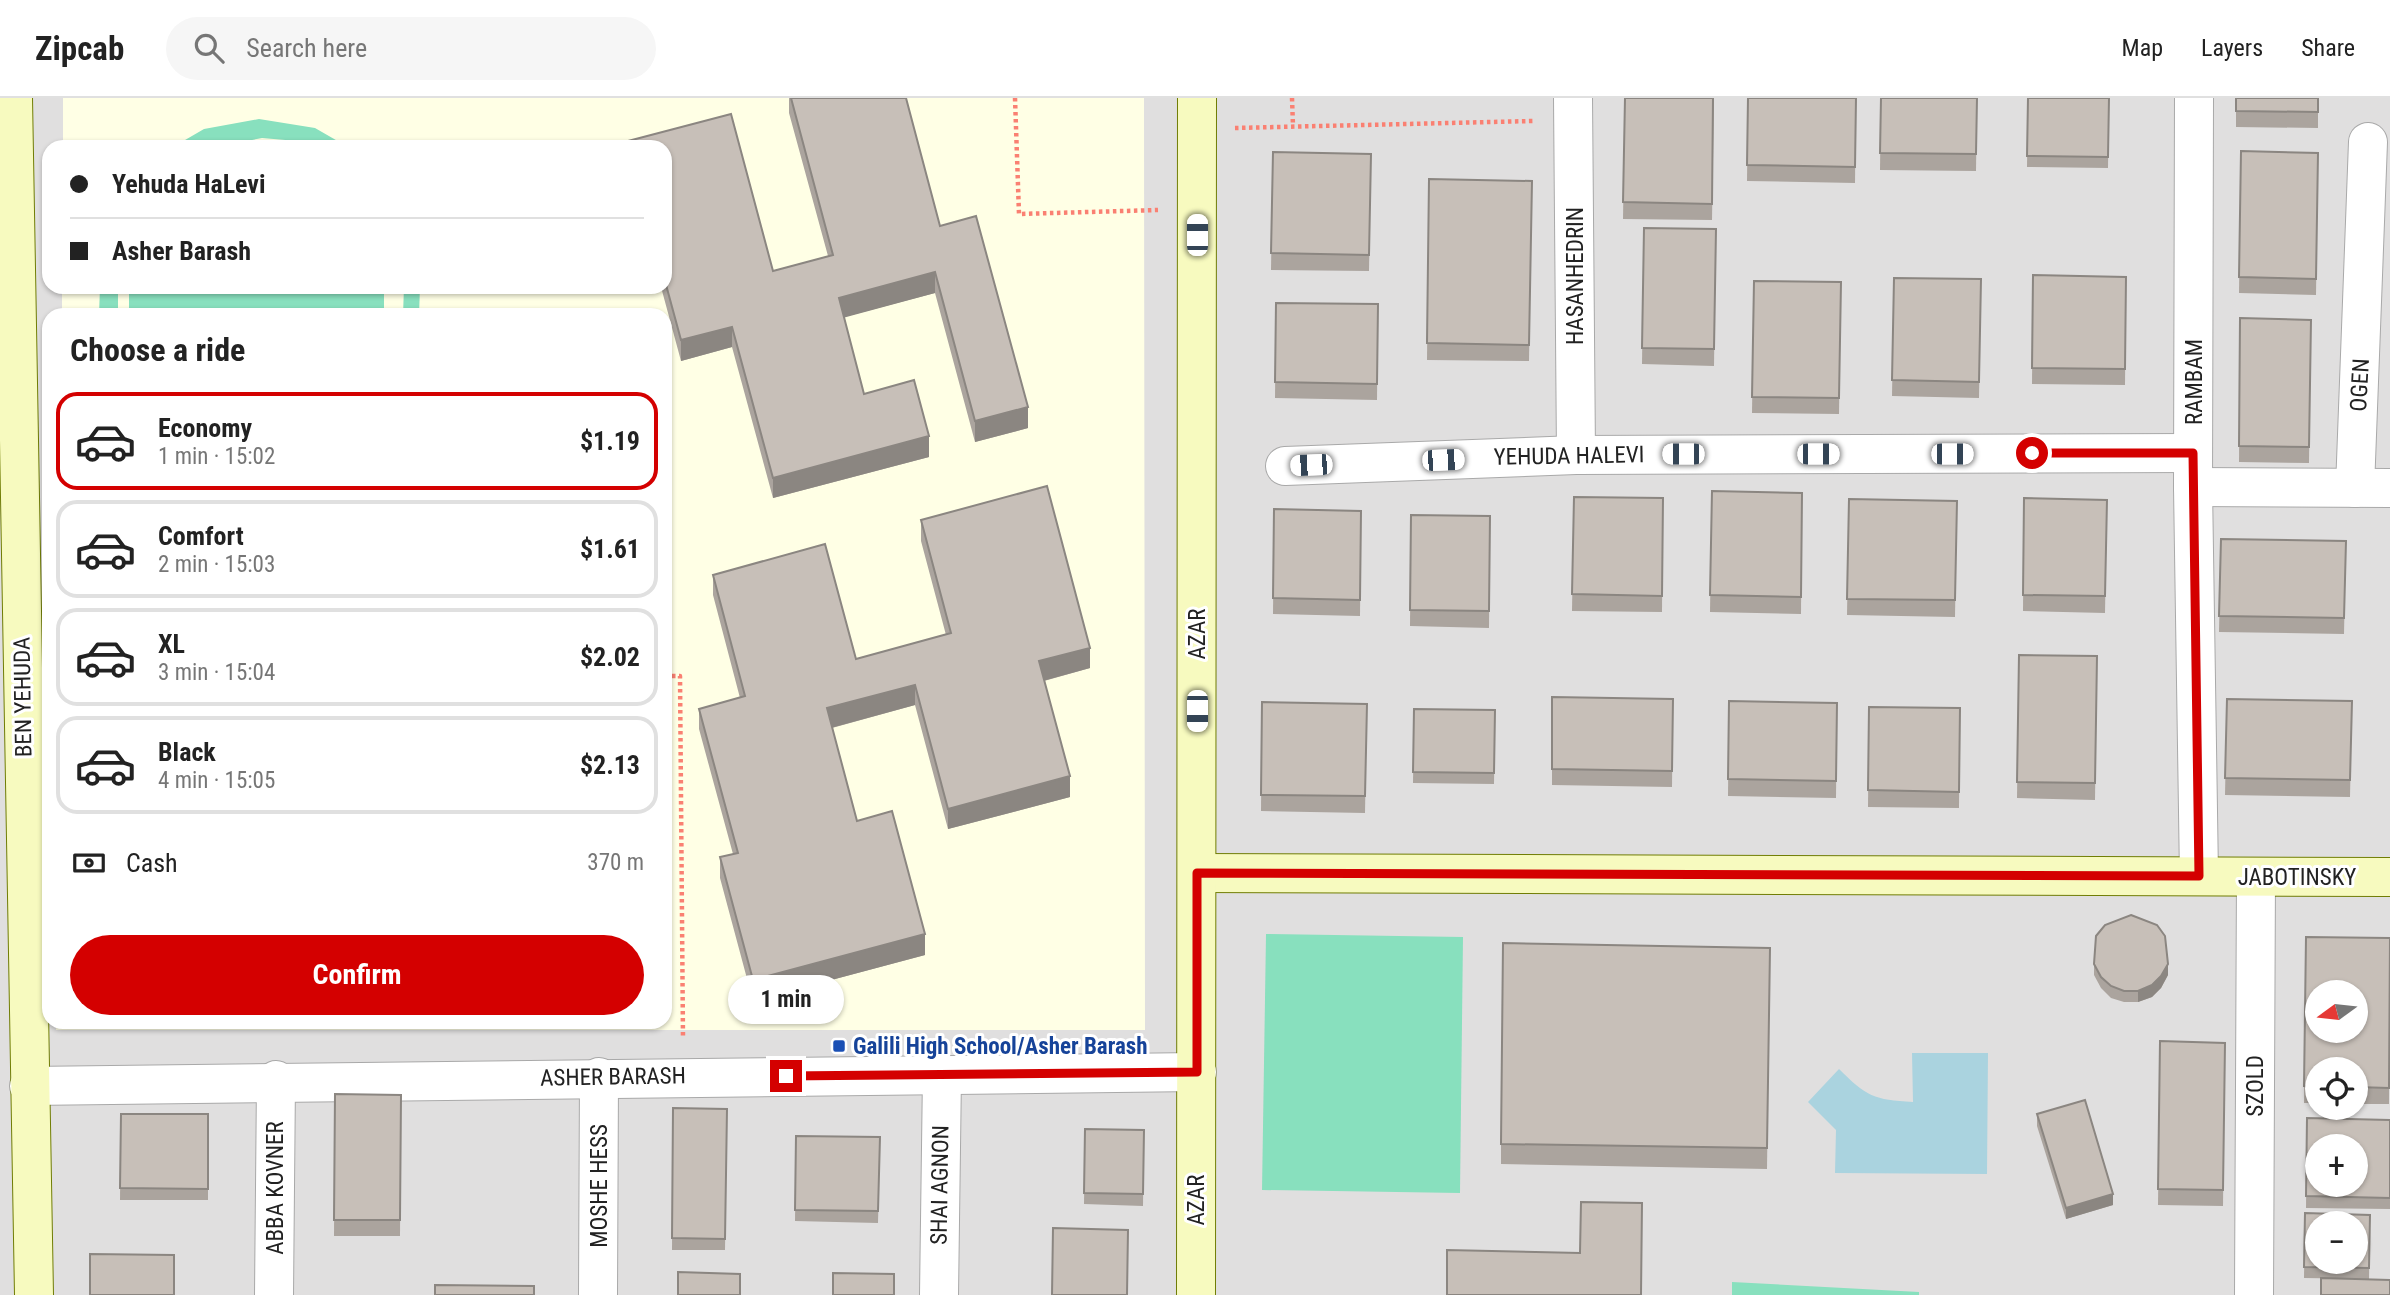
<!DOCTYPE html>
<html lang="en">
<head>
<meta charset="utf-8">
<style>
  :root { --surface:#fff; --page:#f6f6f6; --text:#222; --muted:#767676; --line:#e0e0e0; --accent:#d40000 }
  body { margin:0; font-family:"Roboto Condensed",sans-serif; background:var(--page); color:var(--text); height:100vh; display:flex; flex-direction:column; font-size:26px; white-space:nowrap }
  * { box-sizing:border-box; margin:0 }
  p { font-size:23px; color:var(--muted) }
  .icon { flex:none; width:38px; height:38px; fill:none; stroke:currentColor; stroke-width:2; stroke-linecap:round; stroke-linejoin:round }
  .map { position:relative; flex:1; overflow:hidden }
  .sheet { position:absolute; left:42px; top:210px; width:630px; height:721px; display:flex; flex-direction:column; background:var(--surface); border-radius:21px; box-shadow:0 2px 5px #0004 }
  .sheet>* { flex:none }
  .hud { position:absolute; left:42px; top:42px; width:630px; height:154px; border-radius:21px; box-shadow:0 2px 5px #0004; display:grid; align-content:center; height:154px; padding:0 28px; background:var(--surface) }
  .needle { width:46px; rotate:255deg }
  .fabs { position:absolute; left:2305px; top:882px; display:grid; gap:14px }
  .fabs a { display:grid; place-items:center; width:63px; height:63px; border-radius:50%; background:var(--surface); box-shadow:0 2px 5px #0004; font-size:35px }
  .end { position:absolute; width:32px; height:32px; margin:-16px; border:9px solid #d40000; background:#fff; box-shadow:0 0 0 4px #fff }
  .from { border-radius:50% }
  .bubble { position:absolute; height:49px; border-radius:24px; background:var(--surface); box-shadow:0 2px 5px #0004; font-size:23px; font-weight:700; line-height:49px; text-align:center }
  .car { position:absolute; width:21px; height:42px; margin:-21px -10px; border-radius:9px; box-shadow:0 0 5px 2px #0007; background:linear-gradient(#fff 24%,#345 0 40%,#fff 0 76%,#345 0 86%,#fff 0) }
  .hud b { display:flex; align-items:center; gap:24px; height:66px; font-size:26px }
  .hud b+b { border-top:2px solid var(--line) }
  .hud i { width:18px; height:18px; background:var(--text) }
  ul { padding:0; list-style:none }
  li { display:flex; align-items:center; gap:21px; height:98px; margin:0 14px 10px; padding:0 14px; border:4px solid var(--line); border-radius:21px }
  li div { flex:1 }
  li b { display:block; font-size:26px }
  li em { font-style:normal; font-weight:700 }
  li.current { border-color:var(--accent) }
  li>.icon { width:63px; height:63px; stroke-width:1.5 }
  h2 { padding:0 28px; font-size:32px; line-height:84px }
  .pay { display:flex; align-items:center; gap:18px; height:77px; padding:0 28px; font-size:26px }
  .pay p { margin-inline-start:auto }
  .button { display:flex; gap:14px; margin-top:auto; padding:14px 28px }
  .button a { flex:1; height:80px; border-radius:42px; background:var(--accent); color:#fff; font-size:28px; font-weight:700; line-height:80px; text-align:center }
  header { display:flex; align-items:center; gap:42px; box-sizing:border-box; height:98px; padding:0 35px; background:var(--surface); border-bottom:2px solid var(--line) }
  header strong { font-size:33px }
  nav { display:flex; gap:38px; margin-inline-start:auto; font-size:24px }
  .search { width:490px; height:63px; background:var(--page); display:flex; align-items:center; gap:18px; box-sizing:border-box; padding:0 24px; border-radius:38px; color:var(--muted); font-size:26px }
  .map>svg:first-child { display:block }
  .residential { fill:#e0dfdf; fill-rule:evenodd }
  .education { fill:#ffffe5 }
  .pitch { fill:#88e0be }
  .water { fill:#aad3df }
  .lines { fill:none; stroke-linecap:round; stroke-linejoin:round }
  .street-casing { stroke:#a9a9a9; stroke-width:40 }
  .secondary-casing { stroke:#707d05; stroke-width:40 }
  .path { stroke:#fa8072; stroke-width:4.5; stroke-dasharray:3.5 3.5; stroke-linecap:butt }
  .street { stroke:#fff; stroke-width:38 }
  .secondary { stroke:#f7fabf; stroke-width:38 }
  .wall { fill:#aba49e }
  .shaded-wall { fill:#8b8681 }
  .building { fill:#c7bfb8; stroke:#8b8681; stroke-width:2; fill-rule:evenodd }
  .route { stroke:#d40000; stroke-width:9 }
  .transit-dot { fill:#1a4fb4; stroke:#fff; stroke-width:2.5 }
  .labels { text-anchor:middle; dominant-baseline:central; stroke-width:6; stroke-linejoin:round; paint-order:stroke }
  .street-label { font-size:23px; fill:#222; stroke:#fff }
  .transit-label { font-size:23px; font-weight:bold; fill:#164399; stroke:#fff; text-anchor:start }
</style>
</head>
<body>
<header>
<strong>Zipcab</strong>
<div class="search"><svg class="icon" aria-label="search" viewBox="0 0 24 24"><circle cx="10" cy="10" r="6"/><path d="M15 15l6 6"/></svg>Search here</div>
<nav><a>Map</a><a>Layers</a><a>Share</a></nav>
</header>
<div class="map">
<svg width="2390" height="1197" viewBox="0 0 2390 1197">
  <rect width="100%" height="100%" fill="#f2efe9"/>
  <path class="residential" d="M0,0H2390V1197H0ZM49,49H665V189H49ZM49,217H665V924H49ZM2317,894H2356V933H2317ZM2317,971H2356V1010H2317ZM2317,1048H2356V1087H2317ZM2317,1125H2356V1164H2317Z"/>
  <polygon class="education" points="63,0 1144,0 1145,932 56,932 56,924 665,924 665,217 62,217 62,189 665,189 665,49 63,49"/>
  <g class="pitch">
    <polygon points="259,21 315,30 348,49 318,49 309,44 262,40 215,49 173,49 204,31"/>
    <polygon points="100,189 118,189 118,217 99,217"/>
    <rect x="129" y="189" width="255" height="28"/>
    <polygon points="404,189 420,189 419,217 403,217"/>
    <polygon points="1266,836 1463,839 1460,1095 1262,1092"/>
    <polygon points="1732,1184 1919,1194 1919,1197 1732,1197"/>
  </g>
  <path class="water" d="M1912,955H1988L1987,1076L1835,1075L1836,1032L1808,1004L1839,971C1866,998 1874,1002 1913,1004Z"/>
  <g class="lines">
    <defs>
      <g id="street">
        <polyline points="1573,0 1576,357"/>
        <polyline points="2194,0 2193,389 2199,778"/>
        <polyline points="1285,368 1576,357 2193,355"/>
        <polyline points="2193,389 2390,390"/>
        <polyline points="2355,390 2368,44"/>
        <polyline points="29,988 1197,974"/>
        <polyline points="274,1197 276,982"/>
        <polyline points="598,1197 599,979"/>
        <polyline points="939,1197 942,976"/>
        <polyline points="2254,1197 2256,779"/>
      </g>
      <g id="secondary">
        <polyline points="13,0 34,1197"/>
        <polyline points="1197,775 2390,779"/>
        <polyline points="1196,1197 1197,0"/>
      </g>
    </defs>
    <use href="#street" class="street-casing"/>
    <use href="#secondary" class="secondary-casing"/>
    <g class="path">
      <polyline points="1015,0 1019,116 1158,112"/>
      <polyline points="1292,0 1293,28"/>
      <polyline points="1235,30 1534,23"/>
      <polyline points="665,578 680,578 683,940"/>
    </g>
    <use href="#street" class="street"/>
    <use href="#secondary" class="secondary"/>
  </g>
  <g class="wall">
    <polygon points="789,0 906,0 940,128 976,118 1028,309 1028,330 975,344 935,195 844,219 864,296 914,282 929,338 929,359 773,400 732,249 681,263 661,189 665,189 665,49 628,49 628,43 731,16 773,173 828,158 789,15"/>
    <polygon points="1625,0 1714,0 1712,122 1623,121"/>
    <polygon points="1748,0 1856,0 1855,85 1747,83"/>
    <polygon points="1881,0 1977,0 1976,73 1880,72"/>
    <polygon points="2028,0 2109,0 2108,70 2027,69"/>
    <polygon points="2236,0 2318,0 2318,30 2236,29"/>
    <polygon points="2241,53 2318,55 2316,197 2239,195"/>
    <polygon points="1273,54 1371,56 1369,173 1271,172"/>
    <polygon points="1429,81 1532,83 1529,263 1427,262"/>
    <polygon points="1644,130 1716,131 1714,268 1642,266"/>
    <polygon points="2033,177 2126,179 2125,287 2032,286"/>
    <polygon points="1894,180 1981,181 1979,300 1892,298"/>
    <polygon points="1754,183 1841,184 1839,316 1752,315"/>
    <polygon points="1276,205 1378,206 1377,302 1275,300"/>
    <polygon points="2240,220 2311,222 2309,365 2239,364"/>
    <polygon points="1712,393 1802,395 1801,516 1710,514"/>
    <polygon points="1574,399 1663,400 1662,514 1572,513"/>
    <polygon points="2024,400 2107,402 2105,515 2023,513"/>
    <polygon points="1849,401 1957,403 1955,519 1847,517"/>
    <polygon points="1274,411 1361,413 1360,518 1273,516"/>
    <polygon points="1411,417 1490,418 1489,530 1410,528"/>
    <polygon points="921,422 1090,570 1044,583 1070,699 948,731 915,607 832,630 857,723 925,857 753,903 720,780 720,759 733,756 699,631 699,611 740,600 713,497 713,477 856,561 946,537 921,443"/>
    <polygon points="2221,441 2346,443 2344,536 2219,534"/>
    <polygon points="2019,557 2097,558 2095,702 2017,700"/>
    <polygon points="1552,599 1673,601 1672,689 1552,687"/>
    <polygon points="2227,601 2352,603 2350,699 2225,697"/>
    <polygon points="1729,603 1837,605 1836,700 1728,698"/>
    <polygon points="1262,604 1367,606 1365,715 1261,713"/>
    <polygon points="1869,609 1960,610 1959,710 1868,709"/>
    <polygon points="1414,611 1495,612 1494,686 1413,685"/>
    <polygon points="2306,839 2390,840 2389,1006 2356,1006 2356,971 2317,971 2317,1005 2304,1005"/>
    <polygon points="1770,850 1767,1071 1501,1066 1501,1046"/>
    <polygon points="2094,866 2168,877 2161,890 2152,899 2138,904 2124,904 2111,900 2101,890 2094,877"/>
    <polygon points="2160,943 2225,945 2223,1108 2158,1107"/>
    <polygon points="335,996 401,997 400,1138 334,1138"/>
    <polygon points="673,1010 727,1011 725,1152 672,1152"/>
    <polygon points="121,1016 208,1016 208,1102 120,1102"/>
    <polygon points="2037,1016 2113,1107 2066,1121 2037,1028"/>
    <polygon points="2307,1020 2390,1022 2390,1111 2306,1110"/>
    <polygon points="1085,1031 1144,1032 1143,1108 1084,1106"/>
    <polygon points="796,1038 880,1039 878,1125 795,1123"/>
    <polygon points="2305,1115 2370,1117 2369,1181 2304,1180"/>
  </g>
  <g class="shaded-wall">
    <polygon points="935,174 935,195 839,221 839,200"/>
    <polygon points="732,229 732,249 681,263 681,242"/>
    <polygon points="1028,309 1028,330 975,344 975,323"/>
    <polygon points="929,338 929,359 773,400 773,380"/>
    <polygon points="1090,550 1090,570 1039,584 1039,563"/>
    <polygon points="915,587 915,607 827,631 827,610"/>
    <polygon points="1070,678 1070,699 948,731 948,711"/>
    <polygon points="925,836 925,857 753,903 753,882"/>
    <polygon points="2168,866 2168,877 2161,890 2152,899 2138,904 2138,893"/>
    <polygon points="2113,1096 2113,1107 2066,1121 2066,1110"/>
  </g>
  <g class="building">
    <polygon points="791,0 906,0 940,128 976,118 1028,309 975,323 935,174 839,200 864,296 914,282 929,338 773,380 732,229 681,242 665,183 665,49 629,49 628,43 731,16 773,173 833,157"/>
    <polygon points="1625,0 1713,0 1712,106 1623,104"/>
    <polygon points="1748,0 1856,0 1855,69 1747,67"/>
    <polygon points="1881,0 1977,0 1976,56 1880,55"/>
    <polygon points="2028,0 2109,0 2108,59 2027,58"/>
    <polygon points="2236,0 2318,0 2318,14 2236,13"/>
    <polygon points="2241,53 2318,55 2316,181 2239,179"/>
    <polygon points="1273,54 1371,56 1369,157 1271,155"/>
    <polygon points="1429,81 1532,83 1529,247 1427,245"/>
    <polygon points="1644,130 1716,131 1714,251 1642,250"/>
    <polygon points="2033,177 2126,179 2125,271 2032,270"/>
    <polygon points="1894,180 1981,181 1979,284 1892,282"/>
    <polygon points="1754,183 1841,184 1839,300 1752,299"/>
    <polygon points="1276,205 1378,206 1377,286 1275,284"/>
    <polygon points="2240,220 2311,222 2309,349 2239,348"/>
    <polygon points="1047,388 1090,550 1039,563 1070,678 948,711 915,587 827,610 857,723 892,713 925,836 753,882 720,759 738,755 699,611 745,598 713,477 825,446 856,561 951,535 921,422"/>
    <polygon points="1712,393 1802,395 1801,499 1710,497"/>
    <polygon points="1574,399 1663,400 1662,498 1572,496"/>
    <polygon points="2024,400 2107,402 2105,498 2023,497"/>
    <polygon points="1849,401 1957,403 1955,502 1847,501"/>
    <polygon points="1274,411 1361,413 1360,502 1273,500"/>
    <polygon points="1411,417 1490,418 1489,513 1410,512"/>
    <polygon points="2221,441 2346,443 2344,520 2219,518"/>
    <polygon points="2019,557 2097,558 2095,685 2017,684"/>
    <polygon points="1552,599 1673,601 1672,673 1552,671"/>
    <polygon points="2227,601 2352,603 2350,682 2225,680"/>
    <polygon points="1729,603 1837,605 1836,683 1728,681"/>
    <polygon points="1262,604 1367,606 1365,698 1261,697"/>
    <polygon points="1869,609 1960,610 1959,694 1868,692"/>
    <polygon points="1414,611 1495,612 1494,675 1413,674"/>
    <polygon points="2131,817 2157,827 2165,838 2168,866 2161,878 2152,887 2138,893 2124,893 2111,888 2101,879 2094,866 2096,838 2105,827"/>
    <path d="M2306,839L2390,840L2389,990L2356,989V971H2317V989L2304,988ZM2317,894H2356V933H2317Z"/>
    <polygon points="1503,845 1770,850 1767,1050 1501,1046"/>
    <polygon points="2160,943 2225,945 2223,1092 2158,1091"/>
    <polygon points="335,996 401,997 400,1122 334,1122"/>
    <polygon points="2085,1002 2113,1096 2066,1110 2037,1016"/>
    <polygon points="673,1010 727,1011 725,1141 672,1140"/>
    <polygon points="121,1016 208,1016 208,1091 120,1090"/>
    <path d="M2307,1020L2390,1022V1100L2306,1098ZM2317,1048H2356V1087H2317Z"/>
    <polygon points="1085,1031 1144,1032 1143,1096 1084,1095"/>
    <polygon points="796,1038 880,1039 878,1113 795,1112"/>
    <polygon points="1581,1104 1642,1105 1641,1197 1447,1197 1447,1152 1580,1155"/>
    <path d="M2305,1115L2370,1117L2369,1170L2304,1169ZM2317,1125H2356V1164H2317Z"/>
    <polygon points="1053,1130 1128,1132 1127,1197 1052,1197"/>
    <polygon points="90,1156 174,1157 174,1197 90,1197"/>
    <polygon points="678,1174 740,1176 740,1197 678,1197"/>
    <polygon points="833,1175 894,1176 894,1197 833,1197"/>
    <polygon points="2321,1180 2390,1182 2390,1197 2321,1197"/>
    <polygon points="435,1187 534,1188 534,1197 435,1197"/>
  </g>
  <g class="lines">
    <polyline class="route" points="786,978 1197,974 1197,775 2199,778 2193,355 2032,355"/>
  </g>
  <rect class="transit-dot" x="832" y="941" width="14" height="14" rx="3.5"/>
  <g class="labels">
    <g class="street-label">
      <text transform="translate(1575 178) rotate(-90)">HASANHEDRIN</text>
      <text transform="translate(2194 284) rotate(-90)">RAMBAM</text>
      <text transform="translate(2360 287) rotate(-87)">OGEN</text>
      <text transform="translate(1569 358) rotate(-1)">YEHUDA HALEVI</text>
      <text transform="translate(1197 536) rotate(-90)">AZAR</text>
      <text transform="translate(23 599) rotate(-91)">BEN YEHUDA</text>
      <text x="2297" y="779">JABOTINSKY</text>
      <text transform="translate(613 979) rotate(-1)">ASHER BARASH</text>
      <text transform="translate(2255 988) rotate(-90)">SZOLD</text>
      <text transform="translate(940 1087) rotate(-89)">SHAI AGNON</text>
      <text transform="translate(599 1088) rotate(-90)">MOSHE HESS</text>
      <text transform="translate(275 1090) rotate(-90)">ABBA KOVNER</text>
      <text transform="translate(1196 1102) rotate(-90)">AZAR</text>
    </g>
    <g class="transit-label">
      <text x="853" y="948">Galili High School/Asher Barash</text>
    </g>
  </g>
</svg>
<div class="fabs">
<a><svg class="needle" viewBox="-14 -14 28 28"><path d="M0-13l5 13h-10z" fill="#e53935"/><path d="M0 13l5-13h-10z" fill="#767676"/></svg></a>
<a><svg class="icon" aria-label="locate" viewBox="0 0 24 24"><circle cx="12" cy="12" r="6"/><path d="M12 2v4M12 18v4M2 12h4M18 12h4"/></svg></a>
<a>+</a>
<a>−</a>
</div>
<i class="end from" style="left:2032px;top:355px"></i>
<i class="end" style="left:786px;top:978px"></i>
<div class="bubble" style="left:728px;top:877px;width:116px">1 min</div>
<i class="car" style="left:1197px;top:137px;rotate:0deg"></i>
<i class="car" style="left:1683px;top:356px;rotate:270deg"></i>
<i class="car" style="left:1818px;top:356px;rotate:90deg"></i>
<i class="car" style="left:1952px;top:356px;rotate:90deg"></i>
<i class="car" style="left:1443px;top:362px;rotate:88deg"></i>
<i class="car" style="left:1311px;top:367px;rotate:268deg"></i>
<i class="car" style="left:1197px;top:613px;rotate:180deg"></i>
<div class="hud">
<b><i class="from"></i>Yehuda HaLevi</b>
<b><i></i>Asher Barash</b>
</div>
<section class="sheet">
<h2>Choose a ride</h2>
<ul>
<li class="current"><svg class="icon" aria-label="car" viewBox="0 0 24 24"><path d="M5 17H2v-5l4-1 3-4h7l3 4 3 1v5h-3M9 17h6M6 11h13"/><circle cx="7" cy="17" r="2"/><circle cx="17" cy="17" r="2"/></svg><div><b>Economy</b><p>1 min · 15:02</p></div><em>$1.19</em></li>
<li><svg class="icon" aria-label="car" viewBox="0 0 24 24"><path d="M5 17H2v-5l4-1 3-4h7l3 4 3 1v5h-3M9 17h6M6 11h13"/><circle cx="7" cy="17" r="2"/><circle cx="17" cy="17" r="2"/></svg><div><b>Comfort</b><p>2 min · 15:03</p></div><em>$1.61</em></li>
<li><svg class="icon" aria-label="car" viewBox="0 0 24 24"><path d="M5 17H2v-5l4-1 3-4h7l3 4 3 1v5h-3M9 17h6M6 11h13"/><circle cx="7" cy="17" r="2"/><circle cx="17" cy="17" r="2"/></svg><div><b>XL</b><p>3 min · 15:04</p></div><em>$2.02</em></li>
<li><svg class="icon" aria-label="car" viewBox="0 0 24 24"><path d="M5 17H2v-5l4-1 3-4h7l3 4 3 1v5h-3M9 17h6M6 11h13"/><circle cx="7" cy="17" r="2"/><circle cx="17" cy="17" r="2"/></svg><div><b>Black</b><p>4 min · 15:05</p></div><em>$2.13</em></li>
</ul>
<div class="pay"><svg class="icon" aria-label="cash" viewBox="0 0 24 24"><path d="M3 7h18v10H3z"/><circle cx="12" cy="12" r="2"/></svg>Cash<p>370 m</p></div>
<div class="button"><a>Confirm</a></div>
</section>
</div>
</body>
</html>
